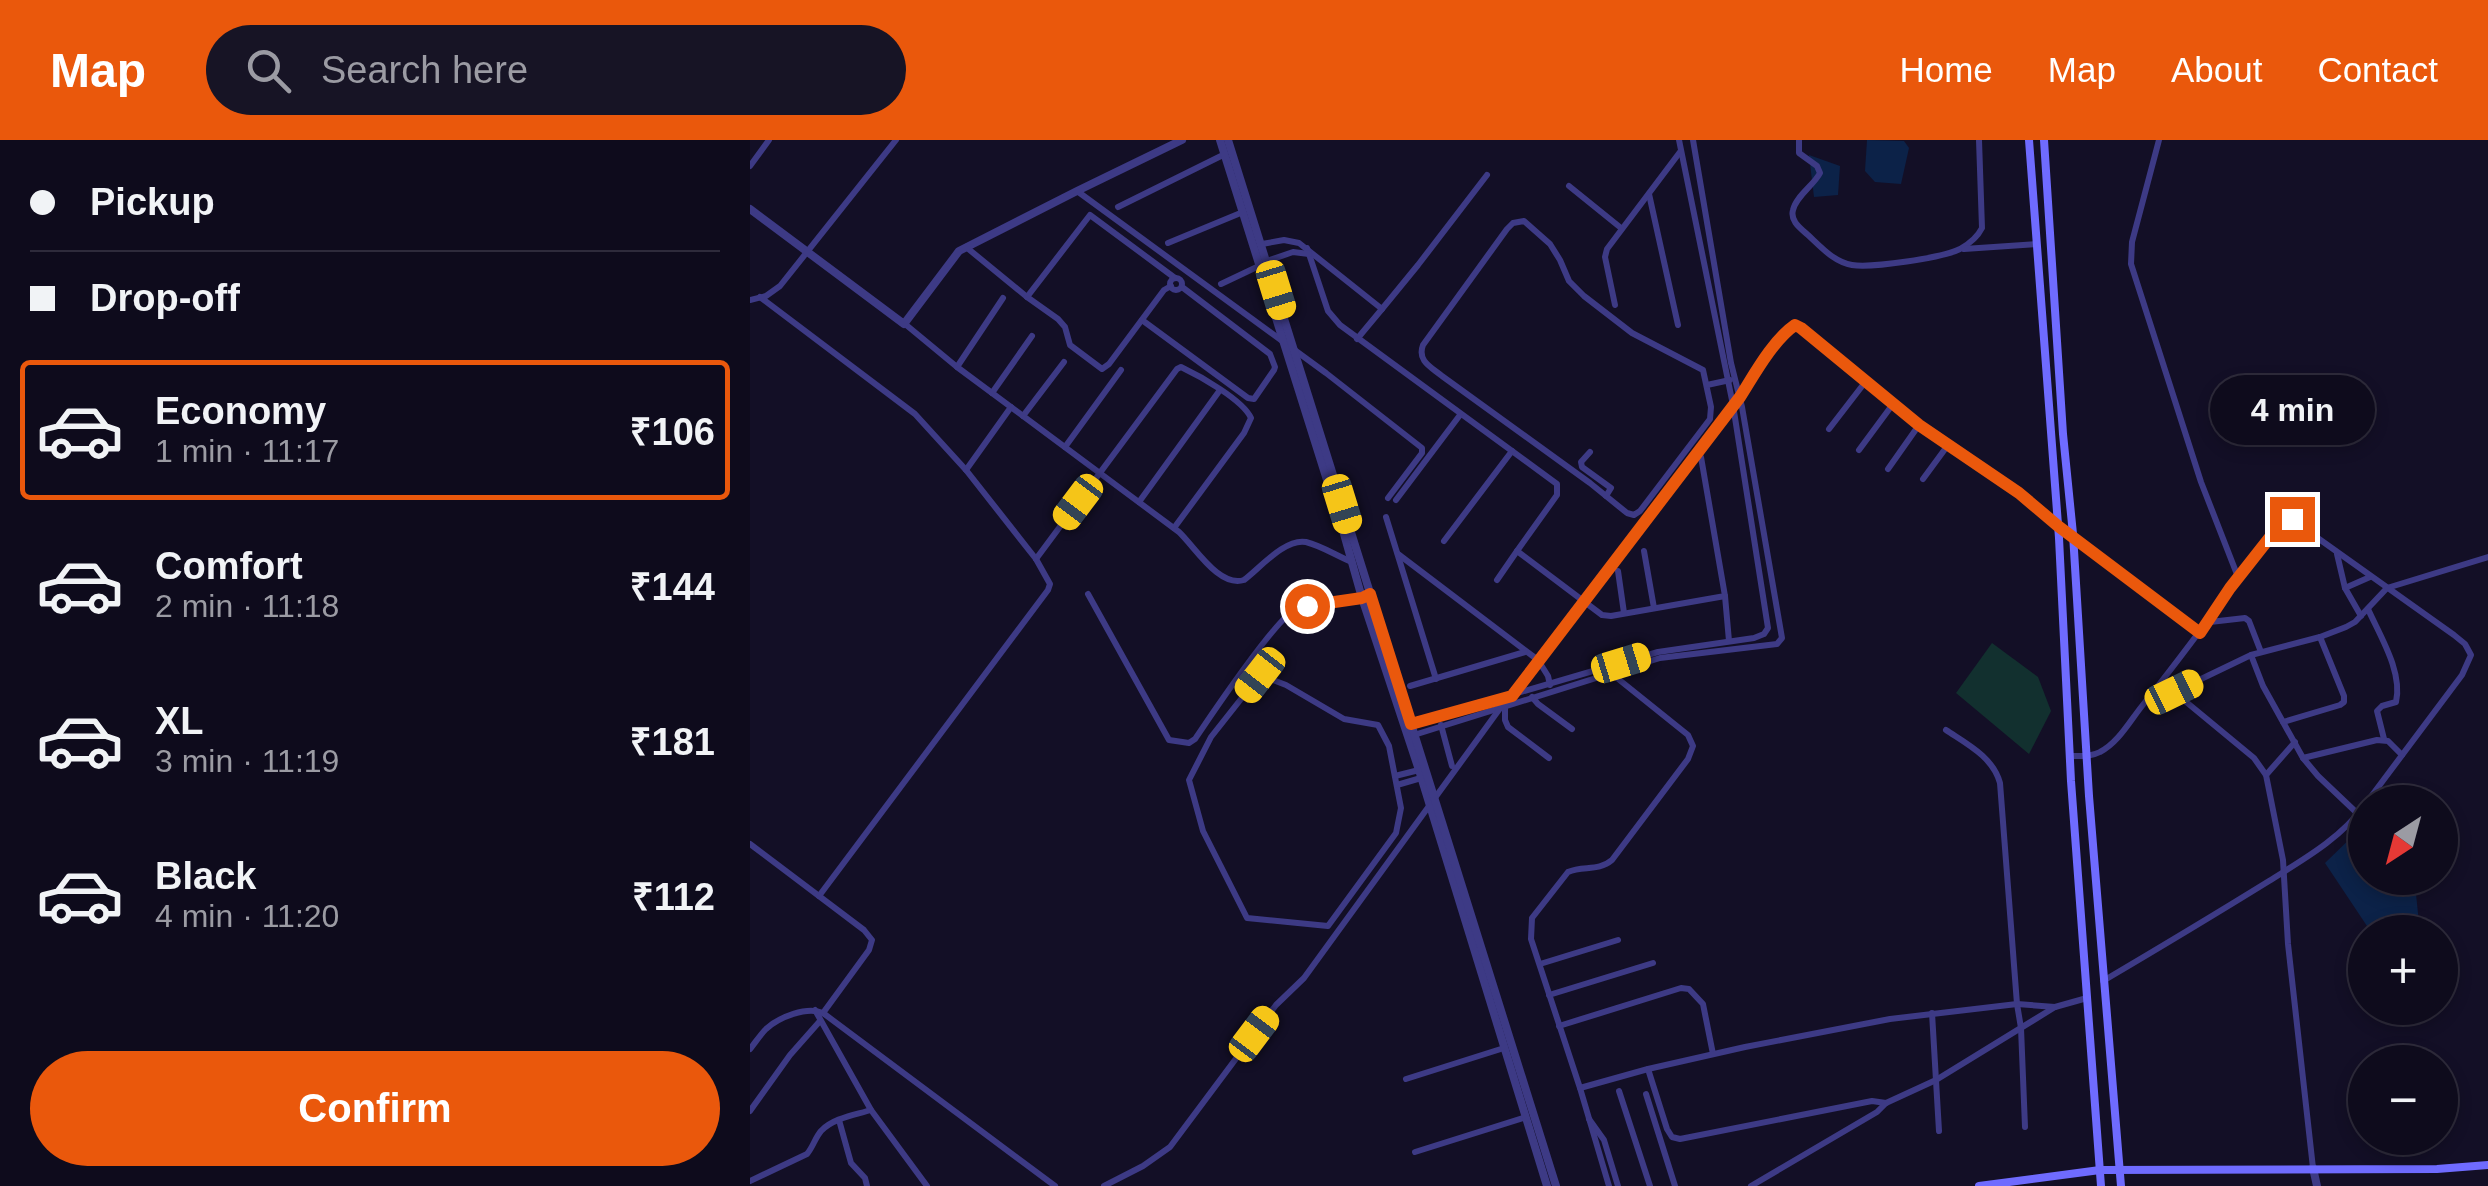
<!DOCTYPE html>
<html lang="en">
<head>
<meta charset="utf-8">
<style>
  :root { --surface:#0e0b1c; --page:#171425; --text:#f1f3f6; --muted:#9b9ba3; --line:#2e2b3b; --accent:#ea580c }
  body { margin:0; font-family:Helvetica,sans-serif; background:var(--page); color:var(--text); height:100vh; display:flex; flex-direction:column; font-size:38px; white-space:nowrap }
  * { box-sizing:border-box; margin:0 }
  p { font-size:32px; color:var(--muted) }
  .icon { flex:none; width:55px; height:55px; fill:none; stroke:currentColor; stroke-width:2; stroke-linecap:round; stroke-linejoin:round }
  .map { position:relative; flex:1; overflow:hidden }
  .details { display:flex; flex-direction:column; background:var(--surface); width:750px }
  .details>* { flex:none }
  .guide { display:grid; align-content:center; height:220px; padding:0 30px; background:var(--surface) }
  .needle { width:65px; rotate:216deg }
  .buttons { position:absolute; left:1598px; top:645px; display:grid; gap:20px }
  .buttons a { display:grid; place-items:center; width:110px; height:110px; border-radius:50%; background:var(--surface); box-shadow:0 5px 15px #0003,0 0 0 2px var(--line); font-size:50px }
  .end { position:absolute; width:45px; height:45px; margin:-22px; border:12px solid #ea580c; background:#fff; box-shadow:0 0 0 5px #fff }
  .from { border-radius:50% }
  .bubble { position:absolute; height:70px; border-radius:35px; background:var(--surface); box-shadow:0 5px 15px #0003,0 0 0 2px var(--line); font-size:32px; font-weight:600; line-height:70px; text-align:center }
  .car { position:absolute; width:30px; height:60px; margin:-30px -15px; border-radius:12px; box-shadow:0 0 8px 2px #0007; background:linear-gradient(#f5c518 24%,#345 0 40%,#f5c518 0 76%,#345 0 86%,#f5c518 0) }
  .guide b { display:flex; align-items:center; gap:35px; height:95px; font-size:38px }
  .guide b+b { border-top:2px solid var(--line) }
  .guide i { width:25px; height:25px; background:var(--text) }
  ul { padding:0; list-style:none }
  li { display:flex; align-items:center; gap:30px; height:140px; margin:0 20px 15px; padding:0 10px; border:5px solid transparent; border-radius:10px }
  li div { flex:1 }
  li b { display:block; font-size:38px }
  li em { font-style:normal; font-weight:600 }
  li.on { border-color:var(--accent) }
  li>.icon { width:90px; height:90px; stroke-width:1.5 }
  .cta { display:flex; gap:20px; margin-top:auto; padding:20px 30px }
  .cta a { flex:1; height:115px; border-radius:60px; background:var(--accent); color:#fff; font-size:40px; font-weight:600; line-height:115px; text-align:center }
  header { display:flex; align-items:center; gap:60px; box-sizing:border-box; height:140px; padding:0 50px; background:var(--accent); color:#fff }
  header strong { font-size:48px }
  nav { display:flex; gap:55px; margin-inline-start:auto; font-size:35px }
  .search { width:700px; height:90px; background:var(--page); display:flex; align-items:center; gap:25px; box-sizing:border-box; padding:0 35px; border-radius:55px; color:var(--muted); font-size:38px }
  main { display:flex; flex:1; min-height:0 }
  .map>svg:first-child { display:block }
  .green { fill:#12302f }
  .water { fill:#0c2248 }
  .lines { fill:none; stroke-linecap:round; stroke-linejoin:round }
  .minor { stroke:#3d3a85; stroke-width:6 }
  .tertiary { stroke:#3d3a85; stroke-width:8 }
  .secondary { stroke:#6f6bff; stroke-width:8 }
  .route { stroke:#ea580c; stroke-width:12 }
</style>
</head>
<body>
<header>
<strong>Map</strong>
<div class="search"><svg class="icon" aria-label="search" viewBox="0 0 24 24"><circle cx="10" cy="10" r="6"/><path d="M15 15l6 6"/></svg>Search here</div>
<nav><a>Home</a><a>Map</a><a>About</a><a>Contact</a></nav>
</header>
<main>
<section class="details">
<div class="guide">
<b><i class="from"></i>Pickup</b>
<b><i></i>Drop-off</b>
</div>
<ul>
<li class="on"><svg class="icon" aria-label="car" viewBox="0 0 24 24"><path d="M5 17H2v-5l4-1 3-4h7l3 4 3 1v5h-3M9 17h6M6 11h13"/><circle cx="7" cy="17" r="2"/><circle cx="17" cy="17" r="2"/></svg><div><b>Economy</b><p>1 min · 11:17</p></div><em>₹106</em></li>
<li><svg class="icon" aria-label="car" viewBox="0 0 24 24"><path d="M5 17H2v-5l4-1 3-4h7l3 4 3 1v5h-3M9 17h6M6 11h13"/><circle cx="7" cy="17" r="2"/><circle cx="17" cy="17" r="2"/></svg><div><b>Comfort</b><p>2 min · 11:18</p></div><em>₹144</em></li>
<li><svg class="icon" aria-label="car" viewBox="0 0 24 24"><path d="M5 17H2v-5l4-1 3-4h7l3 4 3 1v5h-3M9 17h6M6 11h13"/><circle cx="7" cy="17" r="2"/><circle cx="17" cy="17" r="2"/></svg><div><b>XL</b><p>3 min · 11:19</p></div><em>₹181</em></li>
<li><svg class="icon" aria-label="car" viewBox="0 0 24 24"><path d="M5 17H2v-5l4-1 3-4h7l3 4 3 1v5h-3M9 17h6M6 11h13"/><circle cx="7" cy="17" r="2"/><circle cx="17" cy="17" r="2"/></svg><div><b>Black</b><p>4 min · 11:20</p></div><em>₹112</em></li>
</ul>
<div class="cta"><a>Confirm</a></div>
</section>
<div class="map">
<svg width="1738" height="1046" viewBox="0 0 1738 1046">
  <rect width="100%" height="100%" fill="#130f26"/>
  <polygon class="green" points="1242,503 1288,537 1301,571 1279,614 1206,553"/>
  <g class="water">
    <polygon points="1117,0 1154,1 1159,8 1151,44 1125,42 1115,31"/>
    <polygon points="1059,15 1090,26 1088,55 1064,57"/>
    <polygon points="1610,689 1615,695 1615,738 1658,738 1665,744 1669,783 1621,792 1575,723"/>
  </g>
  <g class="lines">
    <g class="minor">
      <path d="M1049,0V13L1067,26L1070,33C1064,45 1046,56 1043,70C1040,81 1050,88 1058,95C1071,107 1084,122 1102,125C1122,128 1192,118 1210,109C1219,104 1227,98 1232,88L1229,0"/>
      <polyline points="1409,0 1382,102 1381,124 1451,342 1488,437"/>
      <polyline points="0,26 19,0"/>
      <polyline points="819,46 871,88"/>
      <polyline points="327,51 576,233 672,308 672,313 638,358"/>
      <polyline points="899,54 928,185"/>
      <polyline points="368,67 475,14"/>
      <path d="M774,81L800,104L810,120L819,141L834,156L882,193L953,230L961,267L960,279L890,371L884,375L877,373L840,343L692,236C681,227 667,221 673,205L757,89L763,83Z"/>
      <polyline points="418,103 493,72"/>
      <polyline points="512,104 534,100 549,103 632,169 668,125 737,35"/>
      <polyline points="216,107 277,157 308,179 315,187 320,205 352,229 359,224 414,150 421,146"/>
      <polyline points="557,108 578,171 590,185 807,344 807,355 767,411 852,475 861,476 975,456 951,317"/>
      <polyline points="1214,109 1287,104"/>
      <polyline points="517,121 543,112 559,114"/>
      <circle cx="426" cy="144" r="6"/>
      <polyline points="471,144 509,126"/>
      <polyline points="10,157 165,274 216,330 286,419 300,444 298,450 69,756"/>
      <polyline points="277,157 340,75 425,138"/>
      <polyline points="0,160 16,156 30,146 146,0"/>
      <polyline points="865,165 855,117 857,109 930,12"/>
      <polyline points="392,180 498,258 504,259 524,230 525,227 520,214 432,147"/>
      <path d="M155,184L207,227L429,392C445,407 469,448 494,440C510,428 535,398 556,402C572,406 587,416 602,422"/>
      <polyline points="607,199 632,169"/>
      <polyline points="207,227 253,158"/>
      <polyline points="957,245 980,240"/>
      <polyline points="242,253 282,196"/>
      <polyline points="273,276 314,222"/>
      <polyline points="1079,289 1116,241"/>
      <polyline points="315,307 371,230"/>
      <polyline points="1109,310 1143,264"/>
      <polyline points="840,312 831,322 832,327 861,348 856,356"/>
      <polyline points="1138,329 1169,285"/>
      <polyline points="216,330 261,267"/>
      <polyline points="1173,339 1198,305"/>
      <polyline points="646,360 710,275"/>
      <polyline points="389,362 470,250"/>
      <polyline points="636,377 686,539"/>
      <polyline points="694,401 762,311"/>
      <polyline points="894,411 904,468"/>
      <polyline points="648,414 788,520 798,536 800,545"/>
      <polyline points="1587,414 1595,448 1611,476"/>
      <path d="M286,419L427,229L431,227C450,236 493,260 501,278L494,293L424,388"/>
      <polyline points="868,431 874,473"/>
      <polyline points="747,440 767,411"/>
      <polyline points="1595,448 1620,437"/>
      <path d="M338,454L419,600L439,603L445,599C460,577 526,478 545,470C569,460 596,465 620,454"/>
      <polyline points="975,456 979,501"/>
      <path d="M1618,469C1630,496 1653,532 1646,562L1632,566L1627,571L1634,599"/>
      <polyline points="1460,482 1495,478 1499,481 1511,512"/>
      <polyline points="1501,515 1513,546 1553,618 1568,636 1608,674"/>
      <polygon points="510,535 536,545 594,579 628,585 639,606 651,668 646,693 578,786 497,778 453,691 439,640 461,597"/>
      <polyline points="1412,542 1504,618 1516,635 1533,720 1538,804 1563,1028"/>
      <polyline points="660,546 775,512"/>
      <polyline points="1424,552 1501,515 1570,497 1596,487 1605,482 1637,448 1738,417"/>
      <path d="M763,556L990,257C1004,235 1023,200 1045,185L1051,188L1169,285L1269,353L1308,386L1451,493"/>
      <polyline points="782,557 788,564 822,589"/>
      <polyline points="755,566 755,580 758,587 799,618"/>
      <polyline points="1533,582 1590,565 1594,562 1594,556 1570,497"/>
      <polyline points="661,584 908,512 1004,498 1014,494 1018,488 983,265 929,0"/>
      <polyline points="691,585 702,626"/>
      <path d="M1196,590C1217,604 1243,617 1250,643L1267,864L1271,888L1275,987"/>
      <polyline points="664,595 910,518 1027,504 1032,498 992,267 981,223 943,0"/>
      <path d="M1320,616C1330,616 1341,617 1350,612C1368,603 1380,581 1392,566C1440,507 1483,445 1529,385L1532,381L1541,379L1704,495L1715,504L1721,515L1712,535L1617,662"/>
      <polyline points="1553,618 1627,600 1638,601 1652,615"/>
      <polyline points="1516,635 1545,602"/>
      <polyline points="645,636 669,630"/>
      <polyline points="647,645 671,638"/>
      <polyline points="0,704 114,790 122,800 119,810 73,873"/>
      <polyline points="790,824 868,800"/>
      <path d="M1353,841C1409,808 1464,775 1519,741C1554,719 1590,699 1615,665"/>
      <polyline points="799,855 903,823"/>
      <polyline points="65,870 121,970 177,1046"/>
      <polyline points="1182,873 1189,991"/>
      <polyline points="809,886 931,848 939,849 953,864 963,914"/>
      <path d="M0,909C5,903 10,895 16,889C29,877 57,866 73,873L305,1046"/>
      <polyline points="898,929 917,989 922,997 930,999 1122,961 1136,963"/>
      <polyline points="656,939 754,908"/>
      <polyline points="830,948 898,929 995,907 1140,879 1267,864 1305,867"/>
      <polyline points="869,951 900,1046"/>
      <polyline points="896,954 925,1046"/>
      <polyline points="0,971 40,915 70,881"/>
      <polyline points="839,979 854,1000 868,1046"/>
      <polyline points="89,980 101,1023 115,1038 117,1046"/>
      <polyline points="665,1012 776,977"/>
      <path d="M0,1041L57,1014C63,1007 65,998 71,991C83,978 105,975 121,970"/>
      <polyline points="354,1046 393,1026 420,1007 526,865 554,838 751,567"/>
      <path d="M859,1046L830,948L781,799L782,778L818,732C833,725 848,732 862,720L938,619L943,606L938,595L862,534"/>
      <polyline points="1001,1046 1127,972 1136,963 1186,940 1305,867 1337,858"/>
    </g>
    <g class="tertiary">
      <polyline points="470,0 594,394 612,458 669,630 797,1046"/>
      <polyline points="478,0 806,1046"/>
      <polyline points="0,69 154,184 209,111 327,51 432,0"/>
      <polyline points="1563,1028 1567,1046"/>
    </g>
    <g class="secondary">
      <polyline points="1279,0 1309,398 1321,641 1351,1046"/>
      <polyline points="1294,0 1313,294 1323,394 1339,656 1371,1046"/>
      <polyline points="1229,1046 1350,1030 1687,1029 1738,1025"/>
    </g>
  </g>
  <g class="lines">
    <path class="route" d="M557,466L612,458L620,454L661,584L762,556L990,257C1004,235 1023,200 1045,185L1051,188L1169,285L1269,353L1308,386L1450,493L1480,448L1532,382L1542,379"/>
  </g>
</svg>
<div class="buttons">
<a><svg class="needle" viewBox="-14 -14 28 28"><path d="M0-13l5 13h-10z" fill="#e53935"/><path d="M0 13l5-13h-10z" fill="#9b9ba3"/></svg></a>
<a>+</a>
<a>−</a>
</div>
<i class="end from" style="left:557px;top:466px"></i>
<i class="end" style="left:1542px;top:379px"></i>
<div class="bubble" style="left:1460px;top:235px;width:165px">4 min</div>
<i class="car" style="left:526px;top:150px;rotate:163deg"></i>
<i class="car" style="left:328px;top:362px;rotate:217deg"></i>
<i class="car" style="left:592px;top:364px;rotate:163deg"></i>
<i class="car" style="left:871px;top:523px;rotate:73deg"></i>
<i class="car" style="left:510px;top:535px;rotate:218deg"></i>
<i class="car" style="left:1424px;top:552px;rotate:64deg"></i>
<i class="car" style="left:504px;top:894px;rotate:37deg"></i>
</div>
</main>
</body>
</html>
